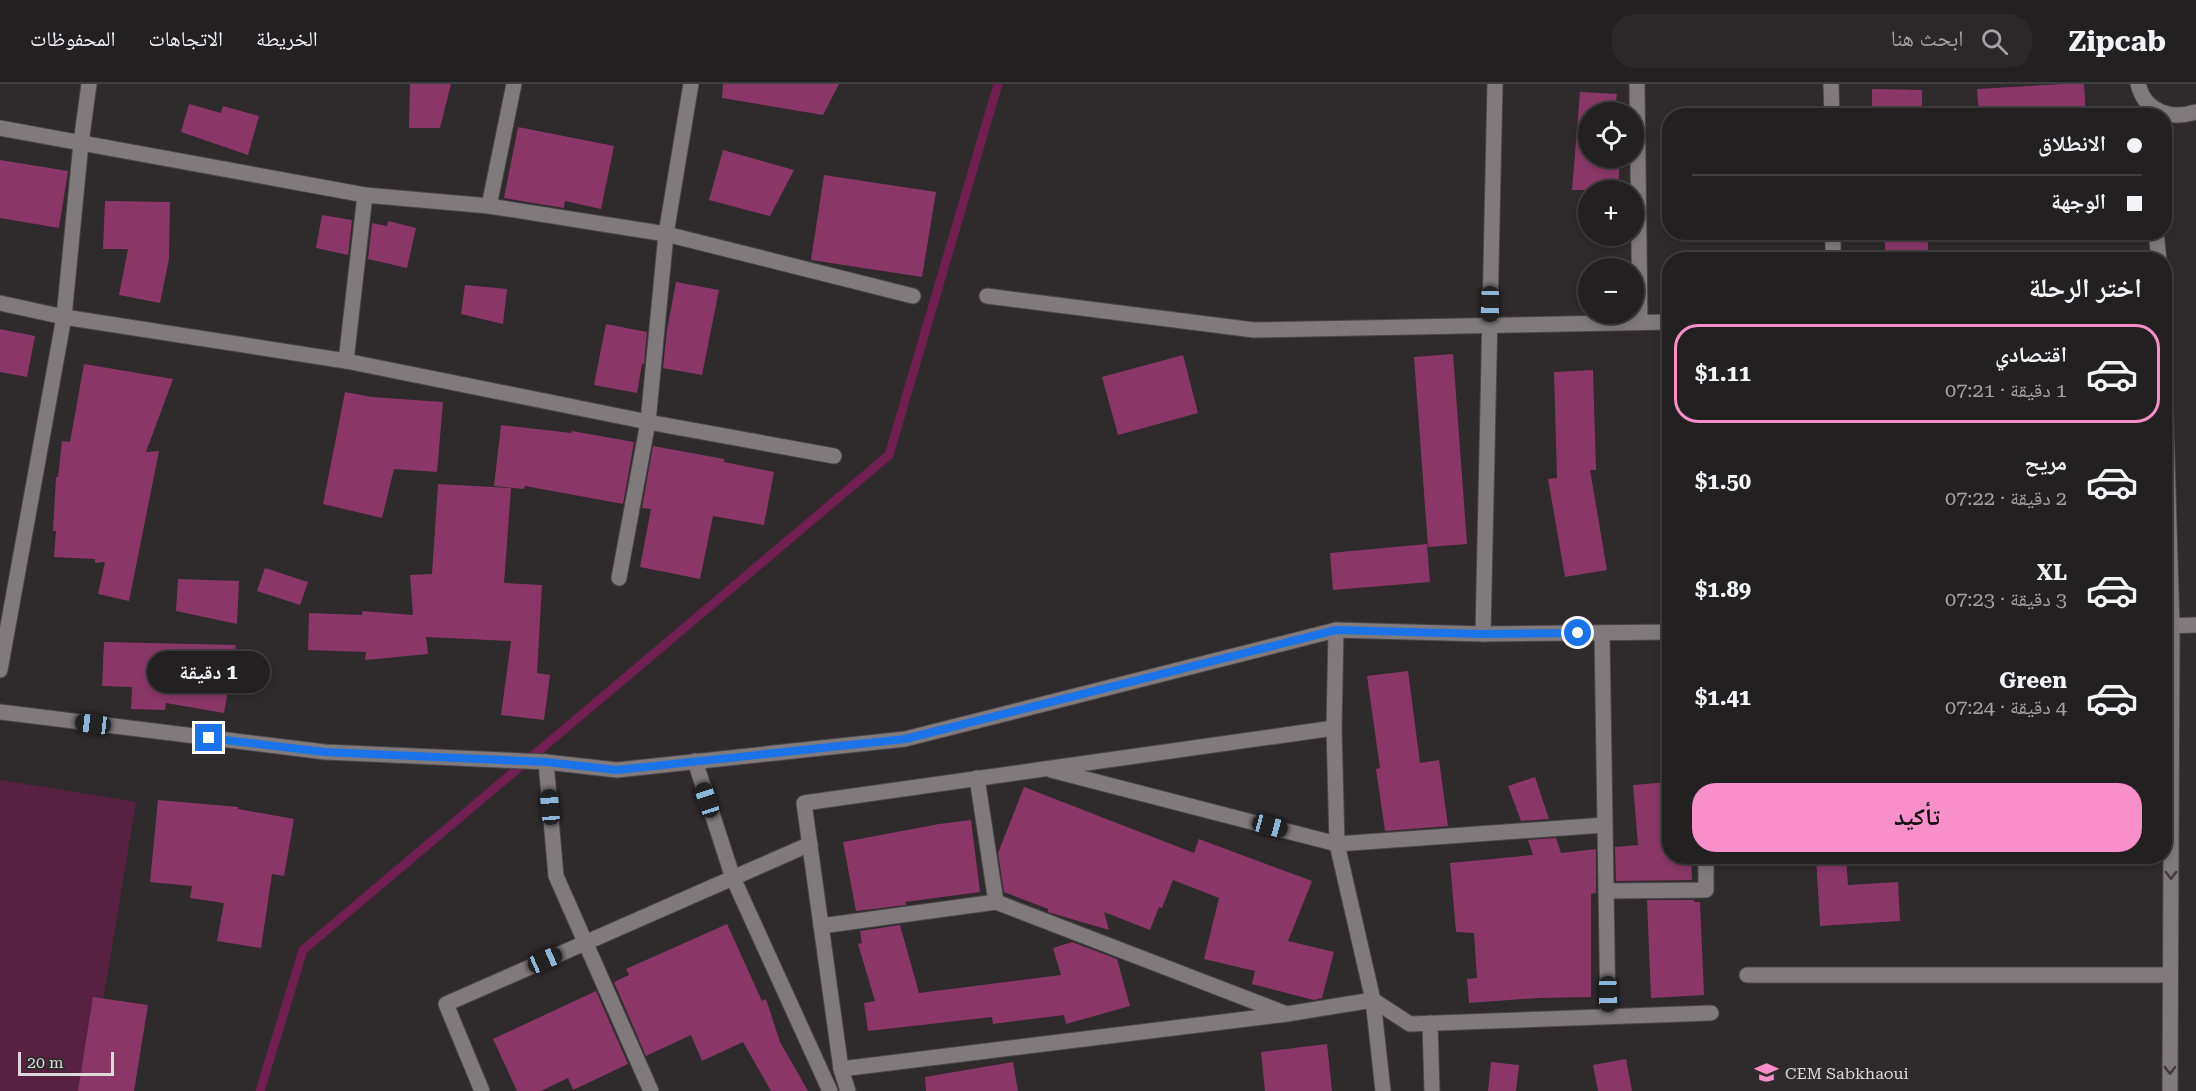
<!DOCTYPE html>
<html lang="ar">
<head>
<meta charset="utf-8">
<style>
  :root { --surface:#232021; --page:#2b282a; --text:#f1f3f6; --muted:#a3a3a5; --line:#403e3f; --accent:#f98fc9 }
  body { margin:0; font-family:"Roboto Serif","Noto Naskh Arabic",serif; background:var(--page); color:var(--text); direction:rtl; height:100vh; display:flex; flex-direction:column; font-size:22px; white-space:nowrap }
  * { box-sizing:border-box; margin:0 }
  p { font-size:20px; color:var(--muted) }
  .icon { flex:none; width:33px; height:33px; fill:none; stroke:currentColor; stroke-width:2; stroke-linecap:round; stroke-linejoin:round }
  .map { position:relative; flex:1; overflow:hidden; direction:ltr }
  .panel { position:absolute; left:1662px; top:168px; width:510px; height:612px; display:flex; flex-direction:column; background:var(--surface); border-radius:24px; box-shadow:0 3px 9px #0003,0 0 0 2px var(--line); direction:rtl }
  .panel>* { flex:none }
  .top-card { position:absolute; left:1662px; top:24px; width:510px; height:132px; border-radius:24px; box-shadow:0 3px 9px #0003,0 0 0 2px var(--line); direction:rtl; display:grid; align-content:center; height:132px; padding:0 30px; background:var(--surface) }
  .buttons { position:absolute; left:1578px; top:18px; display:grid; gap:12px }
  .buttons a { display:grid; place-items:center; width:66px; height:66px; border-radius:50%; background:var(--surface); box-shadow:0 3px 9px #0003,0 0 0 2px var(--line); font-size:30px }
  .scale { position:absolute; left:18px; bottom:15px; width:96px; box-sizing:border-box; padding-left:6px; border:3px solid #dcd9da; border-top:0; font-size:16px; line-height:21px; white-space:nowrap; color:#dcd9da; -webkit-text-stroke:4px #2f2a2c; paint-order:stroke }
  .end { position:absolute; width:27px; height:27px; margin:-14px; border:8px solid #1a73e8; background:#fff; box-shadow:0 0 0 3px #fff }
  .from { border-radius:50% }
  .bubble { position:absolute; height:42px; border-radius:21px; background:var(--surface); box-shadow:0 3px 9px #0003,0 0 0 2px var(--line); font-size:20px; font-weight:700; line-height:42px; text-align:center; direction:rtl }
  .car { position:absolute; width:18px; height:36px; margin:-18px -9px; border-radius:8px; box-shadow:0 0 4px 2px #0007; background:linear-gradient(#222 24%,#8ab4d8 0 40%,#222 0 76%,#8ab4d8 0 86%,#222 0) }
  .top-card b { display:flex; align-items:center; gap:21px; height:57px; font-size:22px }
  .top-card b+b { border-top:2px solid var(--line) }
  .top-card i { width:15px; height:15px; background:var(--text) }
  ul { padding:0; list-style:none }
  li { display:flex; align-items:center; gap:18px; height:99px; margin:0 12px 9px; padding:0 18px; border:3px solid transparent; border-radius:24px }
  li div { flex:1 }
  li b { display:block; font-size:22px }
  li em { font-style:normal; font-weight:700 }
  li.current { border-color:var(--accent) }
  li>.icon { width:54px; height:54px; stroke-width:1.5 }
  h2 { padding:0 30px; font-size:27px; line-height:72px }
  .button { display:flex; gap:12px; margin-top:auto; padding:12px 30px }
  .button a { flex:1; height:69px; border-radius:24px; background:var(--accent); color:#111; font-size:24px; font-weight:700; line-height:69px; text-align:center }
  header { display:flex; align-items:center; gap:36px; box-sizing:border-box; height:84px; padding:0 30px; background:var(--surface); border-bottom:2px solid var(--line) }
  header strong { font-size:28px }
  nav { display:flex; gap:33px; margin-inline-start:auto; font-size:21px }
  .search { width:420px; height:54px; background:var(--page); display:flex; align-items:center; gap:15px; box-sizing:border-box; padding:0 21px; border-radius:24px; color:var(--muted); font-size:22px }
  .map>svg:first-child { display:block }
  .green { fill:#592141 }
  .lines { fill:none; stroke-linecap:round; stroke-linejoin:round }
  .stream { stroke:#701f50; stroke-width:9 }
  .building { fill:#8a3767 }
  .street-casing { stroke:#4a4648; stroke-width:17 }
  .secondary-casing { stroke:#4a4648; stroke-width:17 }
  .street { stroke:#807a7d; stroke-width:15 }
  .secondary { stroke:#807a7d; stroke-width:15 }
  .oneway { stroke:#3f3a3c }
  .route { stroke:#1a73e8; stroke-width:8 }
  .labels { text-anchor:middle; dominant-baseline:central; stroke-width:5; stroke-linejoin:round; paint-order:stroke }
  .poi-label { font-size:16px; fill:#dcd9da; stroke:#2f2a2c; text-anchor:start }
</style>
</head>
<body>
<header>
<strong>Zipcab</strong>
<div class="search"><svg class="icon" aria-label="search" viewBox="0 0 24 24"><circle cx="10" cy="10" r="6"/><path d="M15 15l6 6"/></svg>ابحث هنا</div>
<nav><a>الخريطة</a><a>الاتجاهات</a><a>المحفوظات</a></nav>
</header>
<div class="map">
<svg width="2196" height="1007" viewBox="0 0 2196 1007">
  <rect width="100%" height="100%" fill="#2f2a2c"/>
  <polygon class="green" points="0,696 136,718 88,1007 0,1007"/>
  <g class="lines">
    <polyline class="stream" points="260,1007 303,866 889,371 998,0"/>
  </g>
  <g class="building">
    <polygon points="410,0 451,0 440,44 409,44"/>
    <polygon points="723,0 839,0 823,31 722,14"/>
    <polygon points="2062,0 2084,0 2086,32 1979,32 1977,5"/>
    <polygon points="1872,5 1922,6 1922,32 1872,32"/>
    <polygon points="1580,8 1617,10 1615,28 1588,28 1588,74 1620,74 1618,106 1572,106"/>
    <polygon points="189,20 221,29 223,22 259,32 248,71 181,48"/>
    <polygon points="518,43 614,62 601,125 565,117 564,124 504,114"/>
    <polygon points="723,66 794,86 770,132 709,116"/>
    <polygon points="0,76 68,87 59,144 0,134"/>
    <polygon points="824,91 936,108 922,193 811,176"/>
    <polygon points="105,117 170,118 169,175 160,219 119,211 128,165 103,165"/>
    <polygon points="322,131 352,136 348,171 316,164"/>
    <polygon points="388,137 416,144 407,184 368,175 372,139 387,142"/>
    <polygon points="1884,148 1927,148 1929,176 1886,176"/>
    <polygon points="676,198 719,206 702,291 663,284 667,246"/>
    <polygon points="465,201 507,205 503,240 461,230"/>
    <polygon points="606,240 647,248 644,280 642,280 637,309 594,301"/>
    <polygon points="0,245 35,252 27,293 0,288"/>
    <polygon points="1453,270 1467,460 1428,463 1414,273"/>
    <polygon points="1183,271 1198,329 1118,351 1102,293"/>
    <polygon points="84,280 173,295 146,368 159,367 129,517 98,510 105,478 95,479 95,475 54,473 56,447 53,447 56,393 58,393 62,357 70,358"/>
    <polygon points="1593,286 1596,386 1590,386 1607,486 1565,493 1548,395 1557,394 1554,288"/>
    <polygon points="345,308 372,313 443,318 437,388 394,385 382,434 323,420"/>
    <polygon points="501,341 571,349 572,347 634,358 623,420 525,402 524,405 494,402"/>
    <polygon points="653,362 724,375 724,378 774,388 764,441 713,432 700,495 640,483 651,425 642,424"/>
    <polygon points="438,400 511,404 504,499 542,501 537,589 550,591 544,636 501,631 511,557 426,553 428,570 365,576 366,568 308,566 309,529 362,531 362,527 413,531 410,491 432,490"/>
    <polygon points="1427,460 1430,498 1333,506 1330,469"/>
    <polygon points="265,484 308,498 300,521 257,507"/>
    <polygon points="178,495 239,497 237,540 176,527"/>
    <polygon points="104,558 236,561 224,629 166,619 165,626 131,625 132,603 102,602"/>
    <polygon points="1408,587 1420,679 1439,676 1448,742 1385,747 1376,685 1380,684 1367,592"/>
    <polygon points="1535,693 1549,735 1521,737 1508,702"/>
    <polygon points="1670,698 1670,772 1691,772 1692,796 1616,797 1615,763 1638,761 1633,701"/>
    <polygon points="1024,703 1194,769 1199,755 1312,797 1288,857 1334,868 1322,914 1314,916 1252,900 1255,887 1204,875 1219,814 1173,796 1162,824 1159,823 1150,846 1104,828 1109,846 1058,831 1048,828 1048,825 1004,808 998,769"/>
    <polygon points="158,716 238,723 238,725 294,735 284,792 272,790 261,864 217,857 224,819 190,814 192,802 150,798"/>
    <polygon points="971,736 980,808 905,818 906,821 856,827 843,758 939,740"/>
    <polygon points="1556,754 1561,769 1596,765 1596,809 1591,810 1591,913 1538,914 1469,919 1467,895 1477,894 1474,849 1456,848 1450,779 1533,771 1528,756"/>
    <polygon points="1816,772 1846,772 1848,801 1898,798 1900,837 1820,842"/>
    <polygon points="1647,816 1694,816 1694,818 1700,818 1704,911 1651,914"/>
    <polygon points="727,840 762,917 766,915 780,958 808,1007 771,1007 743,958 702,977 691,951 646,972 614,898 629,891 626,885"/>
    <polygon points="900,841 919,909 1061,891 1053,864 1072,858 1117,875 1130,922 1066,940 1064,931 993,940 992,933 868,947 864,919 875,917 858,860 862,859 860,847"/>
    <polygon points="596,907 628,980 573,1006 568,994 541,1007 517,1007 493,955"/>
    <polygon points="93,913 148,921 134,1007 78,1007"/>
    <polygon points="1327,960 1332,1007 1265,1007 1261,968"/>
    <polygon points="1626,975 1632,1007 1598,1007 1593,981"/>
    <polygon points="1013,978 1018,1007 926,1007 925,993"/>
    <polygon points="1491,978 1519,981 1516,1007 1488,1007"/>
  </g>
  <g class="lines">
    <defs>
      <g id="street">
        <polyline points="1637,0 1640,238"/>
        <polyline points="1831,0 1832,32"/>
        <polyline points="0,44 365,111 489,122 666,150 691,0"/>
        <polyline points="489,122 514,0"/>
        <polyline points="1833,148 1833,176"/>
        <polyline points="987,212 1254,246 1670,238"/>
        <polyline points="0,219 64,233 346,277 365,111"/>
        <polyline points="346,277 648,338 834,372"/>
        <polyline points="619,494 648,338 666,150 913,212"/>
        <polyline points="2164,542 2196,541"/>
        <polyline points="1336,546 1334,644 1337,760 1373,916 1410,940 1711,929"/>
        <polyline points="1602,549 1608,931"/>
        <polyline points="1483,550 1495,0"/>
        <polyline points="0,586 64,233 81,59 89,0"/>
        <polyline points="0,628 325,668 546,678 617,686 905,655 1336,546 1483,550 1670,548"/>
        <polyline points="695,677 733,794 830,1007"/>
        <polyline points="546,678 556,792 651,1007"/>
        <polyline points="1051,686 1337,760 1605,741"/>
        <polyline points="977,694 996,818"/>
        <polyline points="1606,807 1706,806 1706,772"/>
        <polyline points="821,842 996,818 1284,929"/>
        <polyline points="1747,891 2170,891"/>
        <polyline points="1430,939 1432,1007"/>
        <polyline points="841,985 1287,930 1373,916 1383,1007"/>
        <polyline points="482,1007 446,920 810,760"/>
        <polyline points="848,1007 841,985 804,719 1334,644"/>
      </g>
      <g id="secondary">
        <path d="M2138,0C2145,28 2170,36 2196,28"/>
        <polyline points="2156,148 2159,176"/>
        <polyline points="2164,271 2172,542 2170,1007"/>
      </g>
    </defs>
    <use href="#street" class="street-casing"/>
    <use href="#secondary" class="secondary-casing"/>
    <use href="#street" class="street"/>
    <use href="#secondary" class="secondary"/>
  </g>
  <defs><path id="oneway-chevron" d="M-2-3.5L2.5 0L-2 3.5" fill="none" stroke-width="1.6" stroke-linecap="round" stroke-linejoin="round" transform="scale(1.5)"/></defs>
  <g class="oneway">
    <use href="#oneway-chevron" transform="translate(2171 791) rotate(90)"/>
    <use href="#oneway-chevron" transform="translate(2170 986) rotate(90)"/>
  </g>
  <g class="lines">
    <polyline class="route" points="209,654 325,668 546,678 617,686 905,655 1336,546 1483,550 1578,549"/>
  </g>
  <defs>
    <symbol id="school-bare" viewBox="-9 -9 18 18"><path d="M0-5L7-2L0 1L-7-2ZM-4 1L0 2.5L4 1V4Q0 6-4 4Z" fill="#f98fc9" stroke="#2f2a2c" stroke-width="2.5" paint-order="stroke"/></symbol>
  </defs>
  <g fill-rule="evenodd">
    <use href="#school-bare" x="1750" y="972" width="33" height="33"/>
  </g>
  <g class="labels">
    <g class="poi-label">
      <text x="1785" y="989">CEM Sabkhaoui</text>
    </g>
  </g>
</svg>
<div class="buttons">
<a><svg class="icon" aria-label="locate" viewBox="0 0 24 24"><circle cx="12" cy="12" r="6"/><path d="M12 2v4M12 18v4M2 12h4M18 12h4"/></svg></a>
<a>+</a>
<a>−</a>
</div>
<div class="scale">20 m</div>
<i class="end from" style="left:1578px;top:549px"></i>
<i class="end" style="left:209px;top:654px"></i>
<div class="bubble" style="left:147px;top:567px;width:123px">1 دقيقة</div>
<i class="car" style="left:1490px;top:220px;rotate:181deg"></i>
<i class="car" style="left:93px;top:640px;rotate:277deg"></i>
<i class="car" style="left:707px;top:716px;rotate:342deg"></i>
<i class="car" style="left:550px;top:723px;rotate:355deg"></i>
<i class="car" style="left:1270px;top:742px;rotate:105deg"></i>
<i class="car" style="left:545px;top:876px;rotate:66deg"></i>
<i class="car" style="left:1608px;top:910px;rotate:179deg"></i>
<div class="top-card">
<b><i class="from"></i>الانطلاق</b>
<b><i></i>الوجهة</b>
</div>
<section class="panel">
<h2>اختر الرحلة</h2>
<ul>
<li class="current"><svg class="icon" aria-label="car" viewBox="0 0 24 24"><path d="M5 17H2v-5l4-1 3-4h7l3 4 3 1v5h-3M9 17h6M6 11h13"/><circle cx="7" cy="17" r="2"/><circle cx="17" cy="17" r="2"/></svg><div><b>اقتصادي</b><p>1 دقيقة · 07:21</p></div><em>$1.11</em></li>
<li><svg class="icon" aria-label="car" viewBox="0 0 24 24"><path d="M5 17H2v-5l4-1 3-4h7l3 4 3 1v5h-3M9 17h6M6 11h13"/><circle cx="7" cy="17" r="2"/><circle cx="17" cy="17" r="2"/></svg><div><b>مريح</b><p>2 دقيقة · 07:22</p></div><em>$1.50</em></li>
<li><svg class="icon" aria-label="car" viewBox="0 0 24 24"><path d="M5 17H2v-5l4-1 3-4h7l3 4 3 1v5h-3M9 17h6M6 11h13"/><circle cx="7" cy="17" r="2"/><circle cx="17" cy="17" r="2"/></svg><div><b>XL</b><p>3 دقيقة · 07:23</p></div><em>$1.89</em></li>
<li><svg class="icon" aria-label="car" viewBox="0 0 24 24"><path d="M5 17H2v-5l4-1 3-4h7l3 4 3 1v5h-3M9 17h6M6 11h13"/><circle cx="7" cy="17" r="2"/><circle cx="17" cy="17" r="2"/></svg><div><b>Green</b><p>4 دقيقة · 07:24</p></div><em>$1.41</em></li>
</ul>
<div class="button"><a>تأكيد</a></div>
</section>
</div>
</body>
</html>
